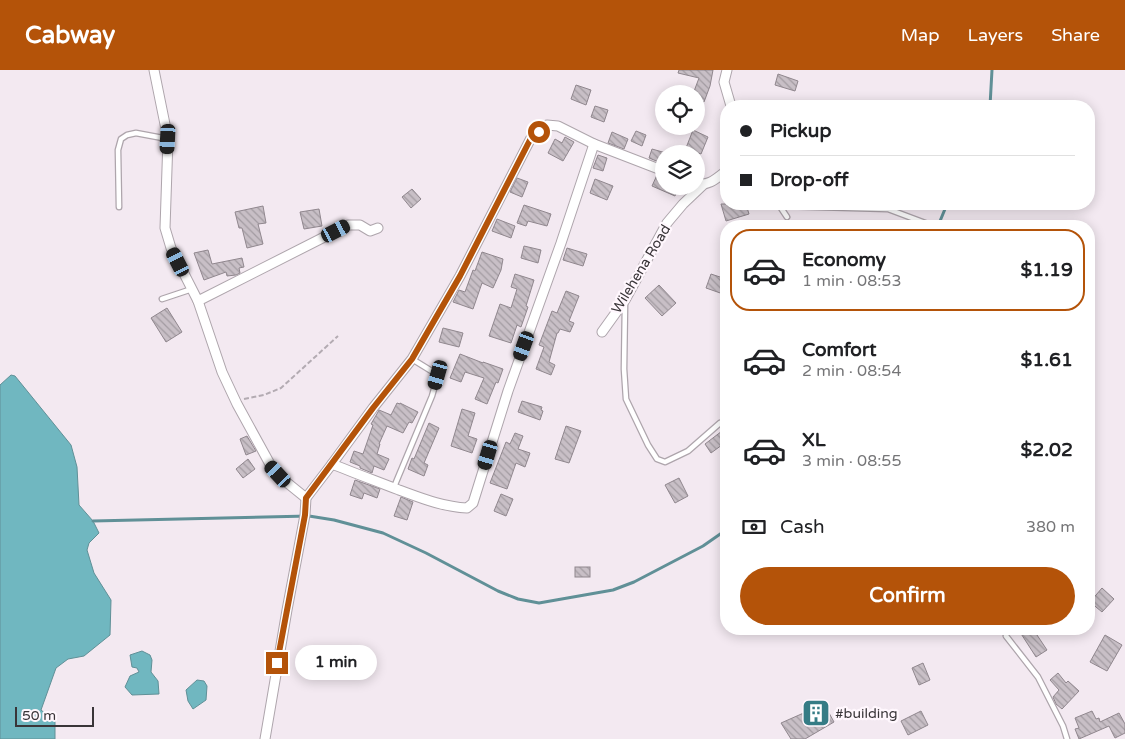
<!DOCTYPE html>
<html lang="en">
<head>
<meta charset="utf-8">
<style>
  :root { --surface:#fff; --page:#f6f6f6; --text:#202124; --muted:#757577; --line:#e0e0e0; --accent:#b45309 }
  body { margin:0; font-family:"Varela Round",sans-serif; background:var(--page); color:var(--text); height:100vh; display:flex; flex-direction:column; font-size:19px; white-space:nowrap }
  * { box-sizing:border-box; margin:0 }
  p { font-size:16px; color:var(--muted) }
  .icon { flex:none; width:28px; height:28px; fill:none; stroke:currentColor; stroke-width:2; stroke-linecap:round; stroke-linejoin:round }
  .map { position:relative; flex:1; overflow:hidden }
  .side { position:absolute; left:720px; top:150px; width:375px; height:415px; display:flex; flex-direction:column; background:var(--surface); border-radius:20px; box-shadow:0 2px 12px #0003 }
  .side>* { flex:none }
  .hud { position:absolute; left:720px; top:30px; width:375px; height:110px; border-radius:20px; box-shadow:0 2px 12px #0003; display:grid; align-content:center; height:110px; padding:0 20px; background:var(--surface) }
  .fabs { position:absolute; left:655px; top:15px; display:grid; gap:10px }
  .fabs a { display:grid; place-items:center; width:50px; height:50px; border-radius:50%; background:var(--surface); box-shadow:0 2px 12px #0003; font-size:25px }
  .scale { position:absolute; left:15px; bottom:12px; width:79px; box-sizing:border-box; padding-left:5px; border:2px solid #393538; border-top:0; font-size:14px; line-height:18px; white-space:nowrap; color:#393538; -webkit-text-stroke:4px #fff7fd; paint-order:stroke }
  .end { position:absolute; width:22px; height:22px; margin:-11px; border:6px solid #b45309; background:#fff; box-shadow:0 0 0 2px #fff }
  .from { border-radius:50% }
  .bubble { position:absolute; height:35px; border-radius:18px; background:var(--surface); box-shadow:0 2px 12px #0003; font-size:16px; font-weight:800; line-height:35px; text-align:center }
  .car { position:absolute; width:15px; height:30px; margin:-15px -8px; border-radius:6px; box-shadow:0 0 4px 1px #0007; background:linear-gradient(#222 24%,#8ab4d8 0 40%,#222 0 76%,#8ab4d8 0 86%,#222 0) }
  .hud b { display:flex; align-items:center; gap:18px; height:48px; font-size:19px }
  .hud b+b { border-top:1px solid var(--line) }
  .hud i { width:12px; height:12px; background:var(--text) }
  ul { padding:9px 0 0; list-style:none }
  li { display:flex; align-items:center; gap:15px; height:82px; margin:0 10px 8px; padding:0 10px; border:2px solid transparent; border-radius:20px }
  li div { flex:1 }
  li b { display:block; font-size:19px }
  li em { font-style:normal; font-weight:800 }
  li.selected { border-color:var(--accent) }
  li>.icon { width:45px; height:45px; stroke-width:1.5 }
  .pay { display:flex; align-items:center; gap:12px; height:55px; padding:0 20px; font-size:19px }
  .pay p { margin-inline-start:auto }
  .action { display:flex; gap:10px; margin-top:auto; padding:10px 20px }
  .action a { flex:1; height:58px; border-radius:30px; background:var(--accent); color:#fff; font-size:20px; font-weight:800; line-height:58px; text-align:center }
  header { display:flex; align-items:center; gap:30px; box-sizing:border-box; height:70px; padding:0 25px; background:var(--accent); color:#fff }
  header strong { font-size:24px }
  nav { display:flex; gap:28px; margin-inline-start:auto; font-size:18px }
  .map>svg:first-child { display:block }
  .water { fill:#70b7c0; stroke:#609097 }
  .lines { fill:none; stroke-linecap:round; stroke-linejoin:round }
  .stream { stroke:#609097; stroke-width:3 }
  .building { fill:url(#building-back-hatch); stroke:#90878e }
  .service-casing { stroke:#aea5ac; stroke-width:7 }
  .minor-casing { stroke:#aea5ac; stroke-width:11 }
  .path { stroke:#b3abb2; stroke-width:2; stroke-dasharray:5 2.5; stroke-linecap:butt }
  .service { stroke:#fff; stroke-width:4.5 }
  .minor { stroke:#fff; stroke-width:9 }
  .route { stroke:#b45309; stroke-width:6 }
  .labels { text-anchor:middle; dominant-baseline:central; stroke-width:4.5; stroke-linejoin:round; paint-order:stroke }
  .street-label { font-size:14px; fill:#393538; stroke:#fff7fd }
  .poi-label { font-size:14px; fill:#393538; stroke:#fff7fd; text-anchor:start }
</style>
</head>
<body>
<header>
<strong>Cabway</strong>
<nav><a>Map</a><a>Layers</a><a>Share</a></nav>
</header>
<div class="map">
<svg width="1125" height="669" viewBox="0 0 1125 669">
  <defs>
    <pattern id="building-back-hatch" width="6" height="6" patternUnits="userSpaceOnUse" patternTransform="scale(1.25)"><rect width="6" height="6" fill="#c8bfc6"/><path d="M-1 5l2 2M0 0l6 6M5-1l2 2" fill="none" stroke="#a39ca2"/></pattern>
  </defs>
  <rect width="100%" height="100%" fill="#f3e9f1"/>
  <g class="water">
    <polygon points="11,305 15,306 71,375 77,397 79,435 93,451 99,463 89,473 87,480 94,503 111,530 110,565 84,586 68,589 56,598 41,640 55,651 55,669 0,669 0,315"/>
    <polygon points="142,581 150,585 152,590 151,602 158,611 159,624 132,625 125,617 130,606 139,602 137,598 132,597 130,585"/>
    <polygon points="197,610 204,611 207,616 206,630 193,639 188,631 186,620"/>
  </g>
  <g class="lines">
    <g class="stream">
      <polyline points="990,36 992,0"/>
      <polyline points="938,156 945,139 950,134"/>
      <polyline points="93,451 309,446 334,450 383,463 426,483 498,521 518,529 539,533 613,520 634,512 703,476 726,460"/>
    </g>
  </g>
  <g class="building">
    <polygon points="679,0 713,0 710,16 704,32 696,29 696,24 693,24 699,8 678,3"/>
    <polygon points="778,4 798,11 795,21 775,15"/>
    <polygon points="576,15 591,20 586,35 571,29"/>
    <polygon points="595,36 608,40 604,52 591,47"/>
    <polygon points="693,60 708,67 701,84 686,78"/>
    <polygon points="636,61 646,65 642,76 631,71"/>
    <polygon points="612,62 628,69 624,79 608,73"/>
    <polygon points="565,67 574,72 563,91 548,83 555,69 562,73"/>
    <polygon points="652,79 666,83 664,84 664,94 649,88"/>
    <polygon points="598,85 607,88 603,101 593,98"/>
    <polygon points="657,105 664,107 664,116 679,116 675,126 652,116"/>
    <polygon points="517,108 528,112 522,127 510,122"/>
    <polygon points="595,109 613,116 607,130 590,123"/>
    <polygon points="412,119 421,129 411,138 402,127"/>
    <polygon points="721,134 746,134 749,144 726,151"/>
    <polygon points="524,135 551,144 547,156 528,151 526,156 517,153"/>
    <polygon points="263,136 266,153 258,154 263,174 247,178 242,158 239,158 235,142"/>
    <polygon points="319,139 322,156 304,159 300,142"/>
    <polygon points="497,149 515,156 511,168 492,161"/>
    <polygon points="524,176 541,180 538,193 521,188"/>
    <polygon points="567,178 587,184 583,196 563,190"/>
    <polygon points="208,180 212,194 242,188 244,197 239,198 240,203 236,205 227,206 226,202 204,210 194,183"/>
    <polygon points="482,182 503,189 501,200 493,218 482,213 473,239 453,232 459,220 465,222 473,200 475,201"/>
    <polygon points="515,204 534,210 526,236 528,237 521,257 517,255 511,273 489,266 500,234 511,238 517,219 511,217"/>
    <polygon points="711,204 726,209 726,225 706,218"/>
    <polygon points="659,215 676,233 662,246 645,228"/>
    <polygon points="566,221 579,226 569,251 574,253 570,262 560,259 558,263 557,263 549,292 555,295 551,305 536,299 544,277 539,275 552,241 557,243"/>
    <polygon points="167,238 182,262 166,272 151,248"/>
    <polygon points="443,258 463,263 459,277 439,272"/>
    <polygon points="460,284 483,293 483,292 503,299 498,313 496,312 487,334 475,329 484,308 465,302 461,312 450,308"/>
    <polygon points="522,331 542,337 541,340 543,341 540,350 518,342"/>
    <polygon points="397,333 400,334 400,333 418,342 412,353 409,352 403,363 387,356 379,374 380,374 377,384 389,389 384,400 374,396 372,403 360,398 360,396 350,392 354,381 363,384 373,355 371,354 378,342 379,340 391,345"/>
    <polygon points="462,339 475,343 468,366 477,369 472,383 451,376"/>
    <polygon points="429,353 439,358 424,393 428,395 424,406 408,399 412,388 414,389"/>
    <polygon points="566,356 581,361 569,393 555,389"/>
    <polygon points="726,358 726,372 711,383 705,374"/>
    <polygon points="515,363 523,366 518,379 530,383 525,397 516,393 507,419 490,413 506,372 510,374"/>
    <polygon points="247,366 256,381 246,385 240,369"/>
    <polygon points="248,389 255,399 243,408 236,399"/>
    <polygon points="679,408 688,426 675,433 665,415"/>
    <polygon points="355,410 380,419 377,428 364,423 362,429 350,425"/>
    <polygon points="501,424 513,429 506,446 494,441"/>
    <polygon points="401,427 413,432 407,450 394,446"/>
    <rect x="575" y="497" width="15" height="10"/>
    <polygon points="1102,518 1114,529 1102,542 1090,532"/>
    <polygon points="1018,559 1033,559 1047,580 1036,587"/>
    <polygon points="1105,565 1122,575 1107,601 1090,592"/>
    <polygon points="923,593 930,610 919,615 912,598"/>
    <polygon points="1058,603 1066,613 1068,611 1079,621 1062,639 1056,634 1053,627 1059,620 1050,610"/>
    <polygon points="824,634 834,652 805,669 791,669 781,653"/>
    <polygon points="921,641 928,655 908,665 901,651"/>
    <polygon points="1092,641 1096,649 1099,648 1100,652 1119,643 1125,654 1125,663 1115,668 1109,656 1079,669 1075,659 1079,658 1075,648"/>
  </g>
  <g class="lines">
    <defs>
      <g id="service">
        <polyline points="779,135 787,147"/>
        <polyline points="780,136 888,139 928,154"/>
        <polyline points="119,137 118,80 121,69 127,65 136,63 168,69"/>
        <polyline points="162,229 192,219"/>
        <polyline points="625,234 624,299 626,329 648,375 657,389 665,392 688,381 720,353"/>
        <polyline points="394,417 432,326 438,305 412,289"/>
        <polyline points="1006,566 1038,607 1063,656 1067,669"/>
      </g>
      <g id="minor">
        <polyline points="154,0 168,69 165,158 171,178 198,231 222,302 237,334 271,396 285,411 306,428"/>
        <polyline points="727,0 724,12 731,36"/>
        <path d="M696,113C708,117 717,108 726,101"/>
        <polyline points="198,231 348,155 360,155 370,161 378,158"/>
        <polyline points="602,262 625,230 667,153 683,134 703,115"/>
        <polyline points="332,394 373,338 412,289 460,206 531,68 547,55 558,56 594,74 664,101"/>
        <path d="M265,669L287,540L305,445L306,428L332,394C354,403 376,411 399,420C421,428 443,437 467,438L473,433L508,321L561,173L594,74"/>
      </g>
    </defs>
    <use href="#service" class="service-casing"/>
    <use href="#minor" class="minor-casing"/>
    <polyline class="path" points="244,329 264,325 281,318 338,266"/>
    <use href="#service" class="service"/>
    <use href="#minor" class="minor"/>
  </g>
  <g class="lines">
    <polyline class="route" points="277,593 305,445 306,428 373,338 412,289 460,206 531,68 539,62"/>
  </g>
  <defs>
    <symbol id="building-square" viewBox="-11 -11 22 22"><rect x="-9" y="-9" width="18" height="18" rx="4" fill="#357c85" stroke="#fff7fd"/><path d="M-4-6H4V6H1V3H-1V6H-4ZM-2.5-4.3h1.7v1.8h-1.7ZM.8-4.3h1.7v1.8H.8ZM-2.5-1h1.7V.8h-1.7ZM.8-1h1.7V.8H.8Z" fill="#fff"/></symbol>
  </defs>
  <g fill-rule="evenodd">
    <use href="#building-square" x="800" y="627" width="32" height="32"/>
  </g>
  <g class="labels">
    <g class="street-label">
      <text transform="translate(641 199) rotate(-59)">Wilehena Road</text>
    </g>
    <g class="poi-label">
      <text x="835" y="643">#building</text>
    </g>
  </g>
</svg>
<div class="fabs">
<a><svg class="icon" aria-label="locate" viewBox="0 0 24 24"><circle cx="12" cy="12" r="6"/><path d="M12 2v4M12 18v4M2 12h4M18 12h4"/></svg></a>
<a><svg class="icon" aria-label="layers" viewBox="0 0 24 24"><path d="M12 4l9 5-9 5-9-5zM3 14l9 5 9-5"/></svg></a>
</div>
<div class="scale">50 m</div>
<i class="end from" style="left:539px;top:62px"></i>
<i class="end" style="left:277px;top:593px"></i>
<div class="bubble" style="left:295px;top:575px;width:82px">1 min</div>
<i class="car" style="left:168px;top:69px;rotate:183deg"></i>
<i class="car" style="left:336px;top:161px;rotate:63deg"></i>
<i class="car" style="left:178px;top:192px;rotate:333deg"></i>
<i class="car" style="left:524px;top:276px;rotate:200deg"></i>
<i class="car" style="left:438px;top:305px;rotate:196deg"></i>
<i class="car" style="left:488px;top:385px;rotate:197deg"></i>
<i class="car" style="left:278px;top:404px;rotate:317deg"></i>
<div class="hud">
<b><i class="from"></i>Pickup</b>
<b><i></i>Drop-off</b>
</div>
<section class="side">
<ul>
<li class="selected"><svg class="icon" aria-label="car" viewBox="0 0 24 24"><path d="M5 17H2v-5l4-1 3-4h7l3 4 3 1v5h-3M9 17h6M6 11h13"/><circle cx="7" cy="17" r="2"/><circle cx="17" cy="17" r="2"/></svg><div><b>Economy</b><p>1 min · 08:53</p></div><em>$1.19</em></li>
<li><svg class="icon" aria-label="car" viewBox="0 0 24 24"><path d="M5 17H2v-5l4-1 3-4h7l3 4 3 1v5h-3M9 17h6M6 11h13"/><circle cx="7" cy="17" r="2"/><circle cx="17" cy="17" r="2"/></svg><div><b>Comfort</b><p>2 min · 08:54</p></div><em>$1.61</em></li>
<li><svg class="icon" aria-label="car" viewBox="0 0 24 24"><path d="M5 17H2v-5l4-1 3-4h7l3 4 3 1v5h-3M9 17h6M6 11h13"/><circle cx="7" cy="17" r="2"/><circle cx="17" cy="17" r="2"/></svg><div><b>XL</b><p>3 min · 08:55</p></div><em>$2.02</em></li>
</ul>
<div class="pay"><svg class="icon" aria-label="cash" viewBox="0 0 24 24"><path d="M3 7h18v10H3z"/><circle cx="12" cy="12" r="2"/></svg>Cash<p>380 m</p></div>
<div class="action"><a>Confirm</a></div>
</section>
</div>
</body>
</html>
